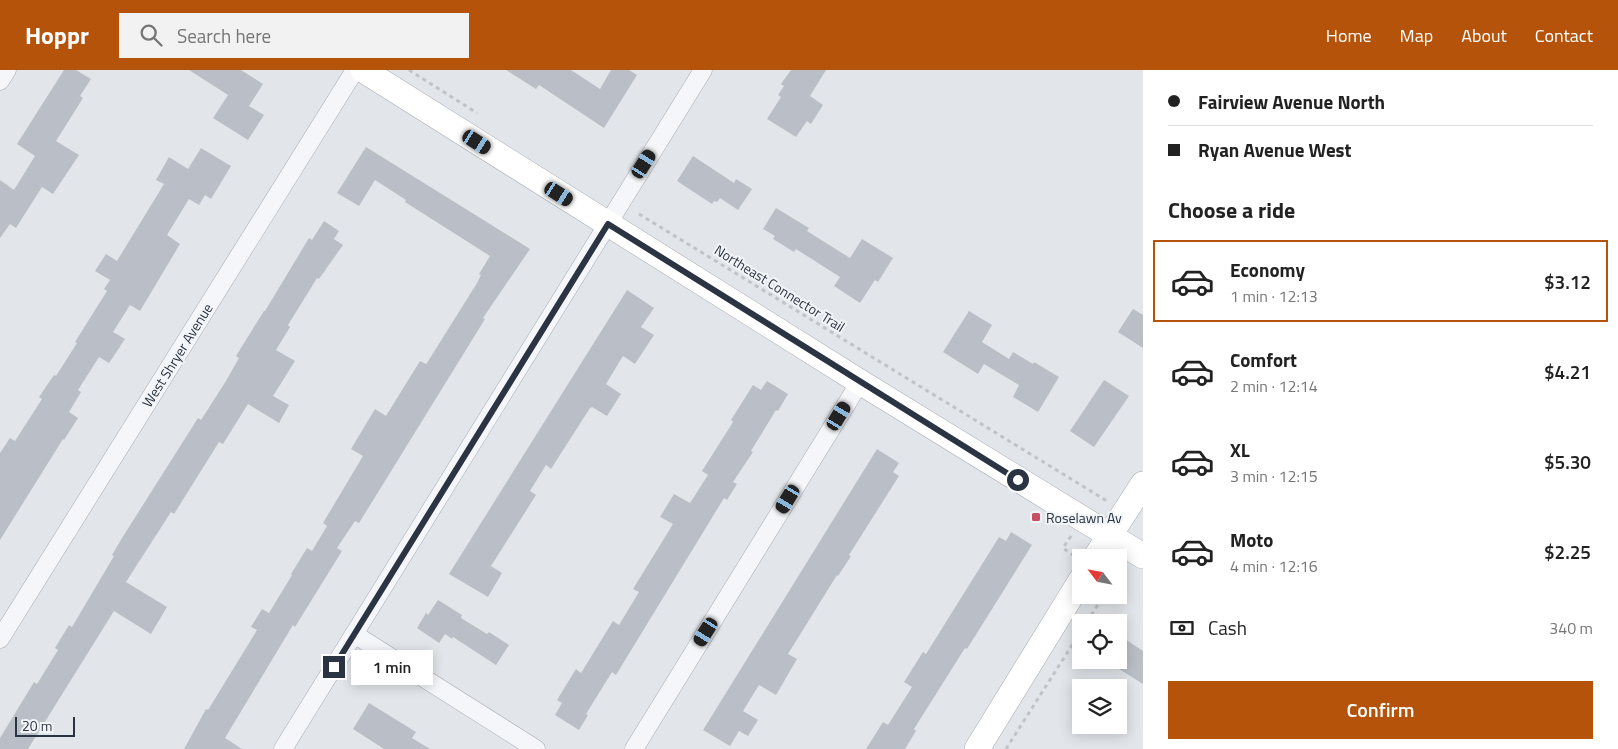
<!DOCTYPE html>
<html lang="en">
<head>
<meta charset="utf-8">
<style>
  :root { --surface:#fff; --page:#f2f2f2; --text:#222; --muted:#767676; --line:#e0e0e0; --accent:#b45309 }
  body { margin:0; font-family:"Titillium Web",sans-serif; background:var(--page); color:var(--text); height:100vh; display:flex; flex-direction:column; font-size:19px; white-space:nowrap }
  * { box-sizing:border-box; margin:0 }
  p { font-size:16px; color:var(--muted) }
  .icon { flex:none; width:28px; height:28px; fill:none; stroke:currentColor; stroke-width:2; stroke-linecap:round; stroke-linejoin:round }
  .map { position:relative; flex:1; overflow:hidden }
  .side { display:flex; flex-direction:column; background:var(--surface); width:475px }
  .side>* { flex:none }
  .guide { display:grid; align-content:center; height:110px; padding:0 25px; background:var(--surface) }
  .needle { width:32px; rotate:302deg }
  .fabs { position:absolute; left:1072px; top:479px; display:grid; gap:10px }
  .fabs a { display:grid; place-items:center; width:55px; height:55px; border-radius:0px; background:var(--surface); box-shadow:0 2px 12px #0003; font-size:25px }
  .scale { position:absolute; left:15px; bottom:12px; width:60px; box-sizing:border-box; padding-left:5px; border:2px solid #2b3442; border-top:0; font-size:14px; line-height:18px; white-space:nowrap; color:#2b3442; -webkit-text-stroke:4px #f2f5f8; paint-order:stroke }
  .end { position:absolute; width:22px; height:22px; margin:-11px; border:6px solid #2b3442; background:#fff; box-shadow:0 0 0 2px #fff }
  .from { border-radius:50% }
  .bubble { position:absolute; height:35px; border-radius:0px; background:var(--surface); box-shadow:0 2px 12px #0003; font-size:16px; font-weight:600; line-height:35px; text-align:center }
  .car { position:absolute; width:15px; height:30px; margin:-15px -8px; border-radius:6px; box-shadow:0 0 4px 1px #0007; background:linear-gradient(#222 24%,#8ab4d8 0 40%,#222 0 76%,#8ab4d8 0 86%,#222 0) }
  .guide b { display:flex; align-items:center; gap:18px; height:48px; font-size:19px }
  .guide b+b { border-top:1px solid var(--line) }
  .guide i { width:12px; height:12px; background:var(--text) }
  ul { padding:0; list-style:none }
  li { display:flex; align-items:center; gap:15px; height:82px; margin:0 10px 8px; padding:0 15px; border:2px solid transparent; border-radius:0px }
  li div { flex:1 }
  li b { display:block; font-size:19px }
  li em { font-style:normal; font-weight:600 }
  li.current { border-color:var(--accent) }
  li>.icon { width:45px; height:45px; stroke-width:1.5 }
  h2 { padding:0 25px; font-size:22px; line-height:60px }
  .pay { display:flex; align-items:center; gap:12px; height:55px; padding:0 25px; font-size:19px }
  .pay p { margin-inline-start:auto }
  .button { display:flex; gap:10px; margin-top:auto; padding:10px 25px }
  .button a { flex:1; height:58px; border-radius:0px; background:var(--accent); color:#fff; font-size:20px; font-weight:600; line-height:58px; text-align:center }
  header { display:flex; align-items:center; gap:30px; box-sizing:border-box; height:70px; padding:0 25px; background:var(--accent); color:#fff }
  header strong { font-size:24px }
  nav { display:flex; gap:28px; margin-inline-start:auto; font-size:18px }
  .search { width:350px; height:45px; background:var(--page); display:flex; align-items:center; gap:12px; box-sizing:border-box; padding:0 18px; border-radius:0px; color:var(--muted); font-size:19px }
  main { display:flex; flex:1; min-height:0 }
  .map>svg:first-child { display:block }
  .building { fill:#babfc7 }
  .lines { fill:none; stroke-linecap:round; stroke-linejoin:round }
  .street-casing { stroke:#a7adb4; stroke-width:19 }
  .secondary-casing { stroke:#a7adb4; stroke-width:26 }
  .path { stroke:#c0c4c9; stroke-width:3; stroke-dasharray:4 4; stroke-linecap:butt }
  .street { stroke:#f5f6f9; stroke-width:18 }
  .secondary { stroke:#fff; stroke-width:25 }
  .route { stroke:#2b3442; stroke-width:6 }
  .poi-dot { fill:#c94d63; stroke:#f2f5f8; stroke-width:2 }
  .labels { text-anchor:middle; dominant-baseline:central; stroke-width:4; stroke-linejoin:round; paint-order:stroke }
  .street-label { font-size:14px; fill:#2b3442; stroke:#f2f5f8 }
  .poi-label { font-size:14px; fill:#2b3442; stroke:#f2f5f8; text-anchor:start }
</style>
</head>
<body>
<header>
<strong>Hoppr</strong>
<div class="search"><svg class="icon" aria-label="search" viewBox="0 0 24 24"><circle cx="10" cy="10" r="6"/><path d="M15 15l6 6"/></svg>Search here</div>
<nav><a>Home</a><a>Map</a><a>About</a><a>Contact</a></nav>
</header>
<main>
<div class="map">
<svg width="1143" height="679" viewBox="0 0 1143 679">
  <rect width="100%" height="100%" fill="#e2e6ea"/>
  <g class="building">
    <polygon points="64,0 76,0 91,9 80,26 83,28 56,71 79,85 53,124 42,117 16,158 10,154 0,168 0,110 14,120 35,86 17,74"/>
    <polygon points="189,0 241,0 263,14 249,36 264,45 248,70 213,48 228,25"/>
    <polygon points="506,0 571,0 600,19 611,0 629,0 637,5 604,58 539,15 536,19"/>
    <polygon points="791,0 826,0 810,26 823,35 811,54 807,51 796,67 767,49 781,27 778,25 784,16 781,14"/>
    <polygon points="366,77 530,179 483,248 485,249 377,424 359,453 355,451 337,478 342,481 295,557 293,555 225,668 242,679 184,679 206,639 208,640 257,560 251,557 262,539 269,543 292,505 291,504 307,478 312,481 327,456 323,453 363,386 351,379 375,339 386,346 420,291 426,294 427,293 477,213 481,205 479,204 490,186 405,132 406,130 375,110 359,136 337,123"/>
    <polygon points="201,78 231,96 211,129 205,125 199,135 189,129 167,165 180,174 140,241 130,235 113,262 125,269 109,293 99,287 78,320 81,322 69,342 78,348 64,370 63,369 0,470 0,383 10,368 15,371 42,329 39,327 54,305 56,306 77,273 75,272 107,221 104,219 110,210 95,201 106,184 117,191 164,114 156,110 169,87 188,99"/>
    <polygon points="693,86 734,113 736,109 752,119 738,140 720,128 717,132 714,131 712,134 677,111"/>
    <polygon points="776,138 809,158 807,161 850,188 862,169 893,188 878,212 875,210 860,233 834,216 840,207 796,179 794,182 773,169 775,166 763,159"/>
    <polygon points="324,151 339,161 334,169 343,175 319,209 317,208 288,255 290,257 276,280 295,291 273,326 289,335 279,353 248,334 223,374 219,372 174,444 171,442 126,512 167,537 151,564 114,541 28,679 0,679 0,668 34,612 37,614 58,580 55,578 69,555 72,557 114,486 112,485 122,468 198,348 201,350 226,311 239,288 236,286 264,241 265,241 309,168 312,170"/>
    <polygon points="627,220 654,238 641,257 654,265 635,294 623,286 606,314 621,324 607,346 592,337 590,338 551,399 546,395 530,421 536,425 491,496 502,503 488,527 449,504"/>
    <polygon points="1133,239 1143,245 1143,278 1118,262"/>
    <polygon points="969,241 992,255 982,272 1009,289 1013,282 1033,294 1034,292 1059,307 1038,342 1013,327 1019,315 984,294 978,304 943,282"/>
    <polygon points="1104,310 1129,326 1094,377 1070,361"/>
    <polygon points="767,311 788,324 778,341 776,340 751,381 753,382 733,412 737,414 727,430 724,428 616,605 612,602 586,644 588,645 579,660 555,645 562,633 557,630 576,599 581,603 613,551 619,555 639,522 633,519 673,454 660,447 674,424 690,433 708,405 702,401 733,352 731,350 753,315 761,320"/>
    <polygon points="877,379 899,393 893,402 899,406 849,485 851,486 838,506 837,505 788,584 797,589 776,625 759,615 743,641 758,650 748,666 739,661 730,676 703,660"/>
    <polygon points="1011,462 1032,475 967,579 965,578 914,659 916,661 905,679 866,679 883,652 888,655 912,617 904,612 923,582 926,584 999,467 1006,471"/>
    <polygon points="438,530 462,545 461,548 487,564 489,562 509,575 496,595 453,567 452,569 445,564 439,573 417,558 426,543 428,545"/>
    <polygon points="1119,565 1143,581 1143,614 1119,599"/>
    <polygon points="369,633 416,662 412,668 430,679 384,679 353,659"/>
  </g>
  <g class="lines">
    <defs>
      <g id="street">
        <polyline points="0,11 7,0"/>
        <polyline points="354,564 536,679"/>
        <polyline points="0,569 355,0"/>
        <polyline points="283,679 703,0"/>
        <polyline points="634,679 860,312"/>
      </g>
      <g id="secondary">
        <polyline points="363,0 860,312 1143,486"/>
        <polyline points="1095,488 1143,414"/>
        <polyline points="977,679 1081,510"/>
      </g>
    </defs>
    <use href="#street" class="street-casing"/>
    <use href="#secondary" class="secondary-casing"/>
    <g class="path">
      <polyline points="409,0 477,43"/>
      <polyline points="639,144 1107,431"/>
      <polyline points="1071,466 1063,478 1073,485"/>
      <polyline points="1087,552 1104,525"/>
      <polyline points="1006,679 1081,561"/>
    </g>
    <use href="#street" class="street"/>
    <use href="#secondary" class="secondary"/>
  </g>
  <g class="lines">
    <polyline class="route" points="334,597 608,154 1018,410"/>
  </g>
  <rect class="poi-dot" x="1031" y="442" width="10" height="10" rx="2.5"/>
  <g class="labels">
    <g class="street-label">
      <text transform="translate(780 218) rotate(32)">Northeast Connector Trail</text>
      <text transform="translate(177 285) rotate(-58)">West Shryer Avenue</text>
    </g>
    <g class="poi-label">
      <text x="1046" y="447">Roselawn Av</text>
    </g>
  </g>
</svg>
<div class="fabs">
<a><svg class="needle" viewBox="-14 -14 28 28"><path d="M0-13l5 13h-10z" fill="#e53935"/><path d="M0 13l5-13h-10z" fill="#767676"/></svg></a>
<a><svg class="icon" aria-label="locate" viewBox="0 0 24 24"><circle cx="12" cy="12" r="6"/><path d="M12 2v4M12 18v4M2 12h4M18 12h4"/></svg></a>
<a><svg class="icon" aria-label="layers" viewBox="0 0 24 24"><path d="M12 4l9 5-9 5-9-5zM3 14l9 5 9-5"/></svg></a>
</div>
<div class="scale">20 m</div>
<i class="end from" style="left:1018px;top:410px"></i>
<i class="end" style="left:334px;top:597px"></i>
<div class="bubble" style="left:351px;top:580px;width:82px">1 min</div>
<i class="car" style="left:477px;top:72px;rotate:123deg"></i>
<i class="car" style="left:644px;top:94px;rotate:32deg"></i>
<i class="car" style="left:559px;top:124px;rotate:122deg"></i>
<i class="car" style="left:839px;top:346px;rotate:31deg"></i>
<i class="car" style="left:788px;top:429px;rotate:211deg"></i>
<i class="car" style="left:706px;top:562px;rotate:212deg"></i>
</div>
<section class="side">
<div class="guide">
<b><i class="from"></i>Fairview Avenue North</b>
<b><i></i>Ryan Avenue West</b>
</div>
<h2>Choose a ride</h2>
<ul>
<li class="current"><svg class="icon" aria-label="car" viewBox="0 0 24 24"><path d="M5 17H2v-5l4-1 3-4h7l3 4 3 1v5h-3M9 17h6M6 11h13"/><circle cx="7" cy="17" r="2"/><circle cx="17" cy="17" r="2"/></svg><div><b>Economy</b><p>1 min · 12:13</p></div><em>$3.12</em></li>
<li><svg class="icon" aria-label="car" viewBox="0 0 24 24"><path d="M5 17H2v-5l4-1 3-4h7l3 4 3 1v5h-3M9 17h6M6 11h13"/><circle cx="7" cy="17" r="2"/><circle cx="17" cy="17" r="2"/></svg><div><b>Comfort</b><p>2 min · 12:14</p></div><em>$4.21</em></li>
<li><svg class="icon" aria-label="car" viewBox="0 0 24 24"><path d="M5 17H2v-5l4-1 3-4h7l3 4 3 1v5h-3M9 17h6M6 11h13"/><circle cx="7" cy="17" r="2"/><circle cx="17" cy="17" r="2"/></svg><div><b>XL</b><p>3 min · 12:15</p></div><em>$5.30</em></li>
<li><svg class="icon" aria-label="car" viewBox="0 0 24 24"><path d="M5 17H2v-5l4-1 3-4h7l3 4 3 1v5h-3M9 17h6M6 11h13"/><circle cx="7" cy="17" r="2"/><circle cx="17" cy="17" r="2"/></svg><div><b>Moto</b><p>4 min · 12:16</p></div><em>$2.25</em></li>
</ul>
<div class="pay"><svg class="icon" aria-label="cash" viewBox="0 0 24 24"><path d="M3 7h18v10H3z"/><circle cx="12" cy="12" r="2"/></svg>Cash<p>340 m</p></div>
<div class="button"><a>Confirm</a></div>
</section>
</main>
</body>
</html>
